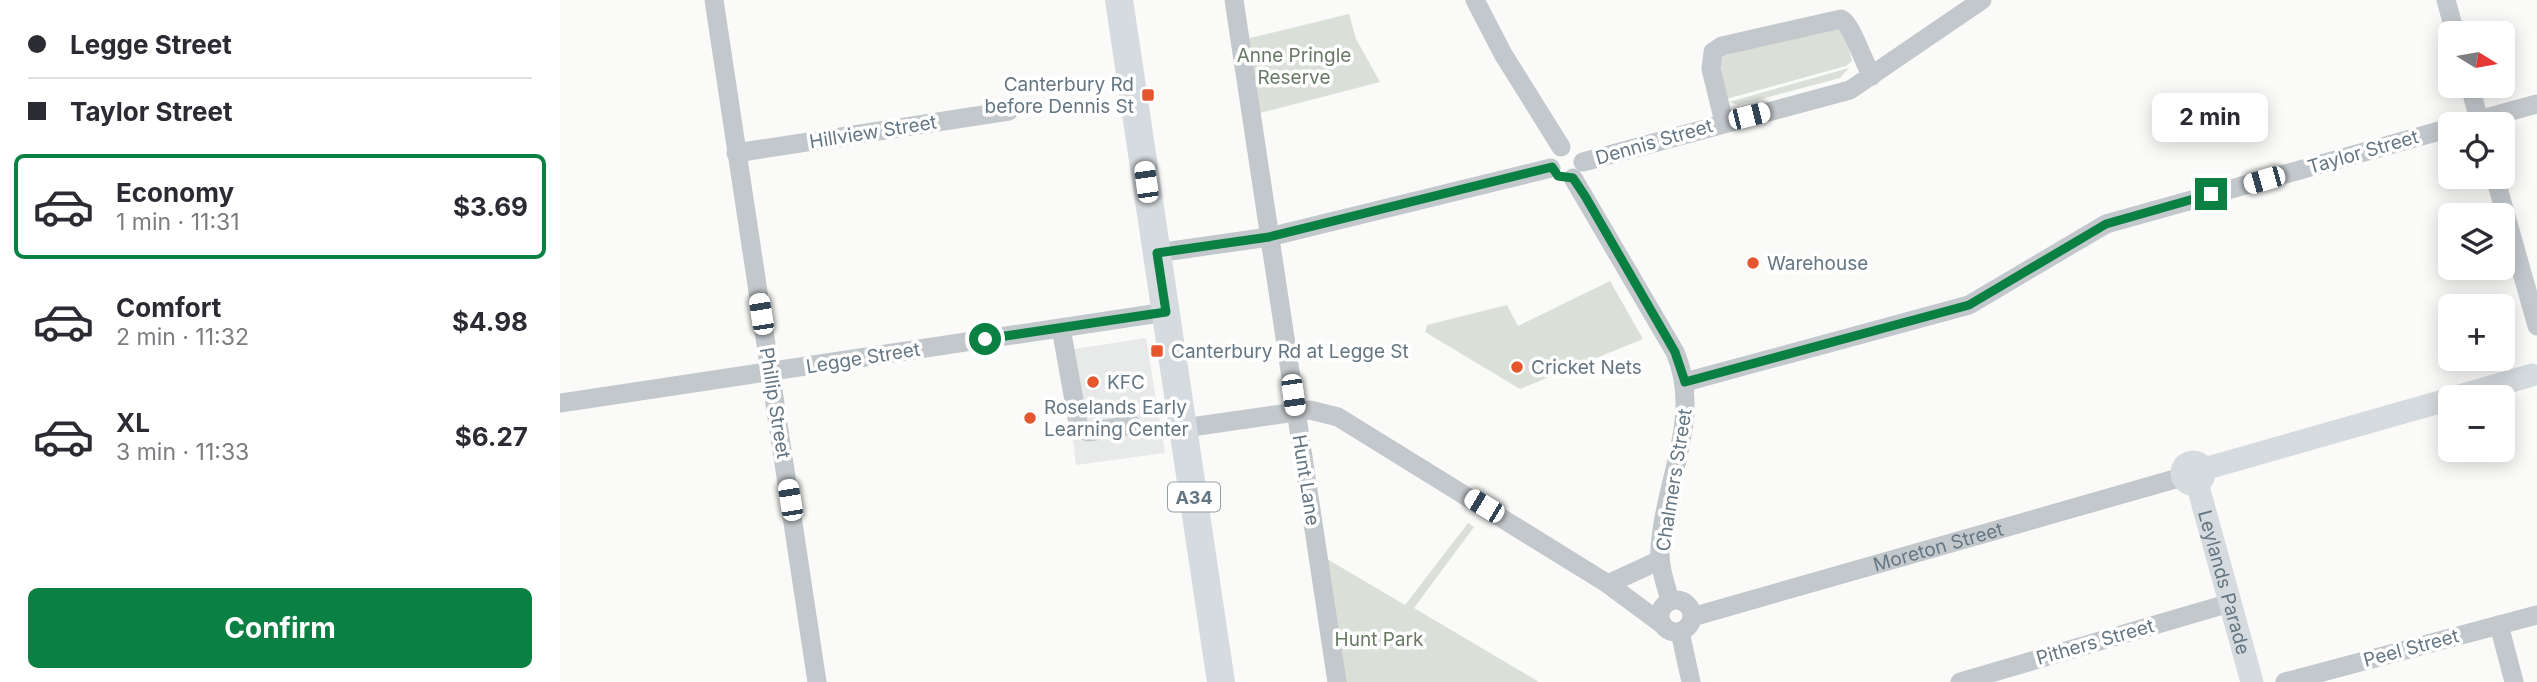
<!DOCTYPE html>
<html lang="en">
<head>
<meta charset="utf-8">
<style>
  :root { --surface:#fff; --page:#f2f2f3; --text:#2b2b33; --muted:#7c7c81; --line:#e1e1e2; --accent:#0b8043 }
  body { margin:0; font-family:Inter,sans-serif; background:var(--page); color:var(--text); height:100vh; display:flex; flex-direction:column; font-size:26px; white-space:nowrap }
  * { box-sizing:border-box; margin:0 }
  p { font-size:23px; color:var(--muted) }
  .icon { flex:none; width:38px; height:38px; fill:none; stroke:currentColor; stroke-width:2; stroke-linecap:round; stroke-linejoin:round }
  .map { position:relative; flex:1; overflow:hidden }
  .details { display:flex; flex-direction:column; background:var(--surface); width:560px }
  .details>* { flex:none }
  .top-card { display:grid; align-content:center; height:154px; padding:0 28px; background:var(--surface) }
  .needle { width:46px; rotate:101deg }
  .controls { position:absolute; left:1878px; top:21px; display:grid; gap:14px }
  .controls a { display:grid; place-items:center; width:77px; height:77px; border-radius:10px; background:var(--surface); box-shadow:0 4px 18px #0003; font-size:35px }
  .end { position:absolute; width:32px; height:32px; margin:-16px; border:9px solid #0b8043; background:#fff; box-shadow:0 0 0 4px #fff }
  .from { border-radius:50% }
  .bubble { position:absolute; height:49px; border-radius:10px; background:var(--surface); box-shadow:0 4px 18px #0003; font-size:23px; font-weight:700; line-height:49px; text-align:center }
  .car { position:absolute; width:21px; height:42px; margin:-21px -10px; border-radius:9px; box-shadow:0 0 5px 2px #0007; background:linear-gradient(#fff 24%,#345 0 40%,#fff 0 76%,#345 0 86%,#fff 0) }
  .top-card b { display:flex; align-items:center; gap:24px; height:66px; font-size:26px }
  .top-card b+b { border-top:2px solid var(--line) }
  .top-card i { width:18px; height:18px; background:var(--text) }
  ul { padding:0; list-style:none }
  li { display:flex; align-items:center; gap:21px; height:105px; margin:0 14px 10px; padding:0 14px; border:4px solid transparent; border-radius:10px }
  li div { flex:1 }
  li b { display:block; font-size:26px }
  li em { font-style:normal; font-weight:700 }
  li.selected { border-color:var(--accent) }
  li>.icon { width:63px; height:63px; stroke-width:1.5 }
  .action { display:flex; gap:14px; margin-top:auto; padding:14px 28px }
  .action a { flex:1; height:80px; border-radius:10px; background:var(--accent); color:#fff; font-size:28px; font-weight:700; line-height:80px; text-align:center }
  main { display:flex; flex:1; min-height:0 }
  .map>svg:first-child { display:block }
  .built { fill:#e8e9e9 }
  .green { fill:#dadfd7 }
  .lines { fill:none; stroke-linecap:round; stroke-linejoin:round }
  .minor { stroke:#c3c8cc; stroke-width:19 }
  .major { stroke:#d6dbdf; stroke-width:23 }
  .highway { stroke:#d6dbdf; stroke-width:28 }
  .route { stroke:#0b8043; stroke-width:9 }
  .poi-dot { fill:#e4572e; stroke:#fff; stroke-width:2.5 }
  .labels { text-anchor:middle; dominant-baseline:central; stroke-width:7; stroke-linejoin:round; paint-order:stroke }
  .shield { fill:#fff; stroke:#939fa8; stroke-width:2 }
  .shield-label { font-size:18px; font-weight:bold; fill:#657683 }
  .park-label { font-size:19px; fill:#687a64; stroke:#fff }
  .poi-label { font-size:19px; fill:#657683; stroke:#fff; text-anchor:start }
  .street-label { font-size:19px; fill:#657683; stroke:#fff }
</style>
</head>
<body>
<main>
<section class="details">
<div class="top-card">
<b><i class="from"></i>Legge Street</b>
<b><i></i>Taylor Street</b>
</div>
<ul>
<li class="selected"><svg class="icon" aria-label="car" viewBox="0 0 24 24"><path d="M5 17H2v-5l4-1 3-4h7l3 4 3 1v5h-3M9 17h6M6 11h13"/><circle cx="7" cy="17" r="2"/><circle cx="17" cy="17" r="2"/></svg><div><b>Economy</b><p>1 min · 11:31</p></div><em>$3.69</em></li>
<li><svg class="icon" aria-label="car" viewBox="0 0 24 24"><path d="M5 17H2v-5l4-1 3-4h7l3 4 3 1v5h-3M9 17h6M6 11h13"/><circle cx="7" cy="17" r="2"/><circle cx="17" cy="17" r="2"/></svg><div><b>Comfort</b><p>2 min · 11:32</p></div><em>$4.98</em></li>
<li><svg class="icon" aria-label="car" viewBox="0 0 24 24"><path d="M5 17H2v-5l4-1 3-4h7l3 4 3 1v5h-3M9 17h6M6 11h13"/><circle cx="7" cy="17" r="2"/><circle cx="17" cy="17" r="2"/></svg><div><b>XL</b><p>3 min · 11:33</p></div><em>$6.27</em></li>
</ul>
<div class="action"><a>Confirm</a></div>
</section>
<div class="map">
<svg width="1977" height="682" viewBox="0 0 1977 682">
  <rect width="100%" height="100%" fill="#fafaf8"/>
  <polygon class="built" points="586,338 605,453 516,465 502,351"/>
  <g class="green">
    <polygon points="789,14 796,39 820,82 696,114 686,39"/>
    <polygon points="1273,26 1285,33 1292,61 1286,66 1166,99 1159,61 1166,55"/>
    <polygon points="1289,68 1280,78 1178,105 1169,102"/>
    <polygon points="1050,281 1083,339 960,389 865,332 867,325 947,305 958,326"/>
    <polygon points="908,523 914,527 854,608 979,682 783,682 762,556 845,605"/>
  </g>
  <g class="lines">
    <g class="minor">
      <polyline points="154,0 257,682"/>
      <polyline points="674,0 777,682"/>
      <polyline points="915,0 943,54 1001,147"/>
      <polyline points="1886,0 1895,33"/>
      <polyline points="1910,86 1920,124"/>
      <path d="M1164,122L1151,69L1153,52L1162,46L1281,19C1292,24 1303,62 1312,76"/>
      <polyline points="1904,124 1977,104"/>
      <polyline points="176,153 449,111"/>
      <polyline points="1023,162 1290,90 1422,0"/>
      <polyline points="1935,177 1977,326"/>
      <path d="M1013,178L1115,352C1143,417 1104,482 1100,547C1099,566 1105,583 1110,600"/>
      <polyline points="597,253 709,237 991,168"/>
      <polyline points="501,328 519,428 528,432 572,425"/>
      <polyline points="1125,382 1409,305 1546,224 1890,128"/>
      <polyline points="0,403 606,312"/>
      <polyline points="624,428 750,410 778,417 1048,584 1102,624"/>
      <polyline points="1048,584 1100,560"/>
      <circle cx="1116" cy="616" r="16"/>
      <path id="s1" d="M1132,617L1622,477"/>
      <polyline points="1939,625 1954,682"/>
      <polyline points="1120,632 1131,682"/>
      <polyline points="1400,682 1670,603"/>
      <polyline points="1725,682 1977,615"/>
    </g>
    <g class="major">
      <polyline points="1896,397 1972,375"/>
      <circle cx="1633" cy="473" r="11"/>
      <polyline points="1644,469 1890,399"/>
      <path id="s2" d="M1637,483L1692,682"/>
    </g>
    <polyline class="highway" points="559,0 661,682"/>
  </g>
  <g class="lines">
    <polyline class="route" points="425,339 606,312 597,253 709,237 992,167 998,176 1013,178 1025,196 1115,352 1125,382 1409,305 1546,224 1651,194"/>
  </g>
  <g class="poi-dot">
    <rect x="581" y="88" width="14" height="14" rx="3.5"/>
    <circle cx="1193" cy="263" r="7"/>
    <rect x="590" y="344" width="14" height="14" rx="3.5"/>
    <circle cx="957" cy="367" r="7"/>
    <circle cx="533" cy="382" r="7"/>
    <circle cx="470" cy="418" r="7"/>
  </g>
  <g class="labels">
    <rect class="shield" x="608" y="482.5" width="52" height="29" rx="5"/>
    <g class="shield-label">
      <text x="634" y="497">A34</text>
    </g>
    <g class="park-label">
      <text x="734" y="55">Anne Pringle<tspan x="734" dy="22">Reserve</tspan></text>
      <text x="819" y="639">Hunt Park</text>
    </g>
    <g class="poi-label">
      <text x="574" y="84" text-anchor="end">Canterbury Rd<tspan x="574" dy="22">before Dennis St</tspan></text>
      <text x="1207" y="263">Warehouse</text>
      <text x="611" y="351">Canterbury Rd at Legge St</text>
      <text x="971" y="367">Cricket Nets</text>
      <text x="547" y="382">KFC</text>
      <text x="484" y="407">Roselands Early<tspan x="484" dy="22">Learning Center</tspan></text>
    </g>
    <g class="street-label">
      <text transform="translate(313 132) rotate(-9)">Hillview Street</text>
      <text transform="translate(1094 142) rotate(-16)">Dennis Street</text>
      <text transform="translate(1803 152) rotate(-16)">Taylor Street</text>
      <text transform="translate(303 358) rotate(-9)">Legge Street</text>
      <text transform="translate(215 403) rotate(81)">Phillip Street</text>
      <text transform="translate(746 480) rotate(81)">Hunt Lane</text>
      <text transform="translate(1114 480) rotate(-81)">Chalmers Street</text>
      <text stroke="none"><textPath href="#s1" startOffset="256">Moreton Street</textPath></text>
      <text stroke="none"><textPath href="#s2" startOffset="103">Leylands Parade</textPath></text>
      <text transform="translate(1535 642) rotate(-16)">Pithers Street</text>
      <text transform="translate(1851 648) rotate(-15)">Peel Street</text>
    </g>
  </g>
</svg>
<div class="controls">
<a><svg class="needle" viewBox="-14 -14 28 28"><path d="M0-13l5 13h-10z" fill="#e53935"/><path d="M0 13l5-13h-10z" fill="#7c7c81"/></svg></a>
<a><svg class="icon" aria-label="locate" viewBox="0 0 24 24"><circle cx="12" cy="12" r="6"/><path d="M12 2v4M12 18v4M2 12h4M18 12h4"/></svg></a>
<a><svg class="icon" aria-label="layers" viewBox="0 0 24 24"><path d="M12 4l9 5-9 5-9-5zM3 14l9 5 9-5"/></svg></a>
<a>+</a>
<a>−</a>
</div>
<i class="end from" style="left:425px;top:339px"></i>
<i class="end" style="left:1651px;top:194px"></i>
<div class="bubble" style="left:1592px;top:93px;width:116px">2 min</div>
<i class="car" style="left:1189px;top:116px;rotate:76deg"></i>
<i class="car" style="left:1704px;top:180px;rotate:254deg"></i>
<i class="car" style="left:586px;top:182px;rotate:352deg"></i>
<i class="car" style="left:201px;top:314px;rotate:351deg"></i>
<i class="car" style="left:733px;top:395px;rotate:172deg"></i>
<i class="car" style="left:230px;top:500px;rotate:351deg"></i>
<i class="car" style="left:924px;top:506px;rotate:301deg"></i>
</div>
</main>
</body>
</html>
